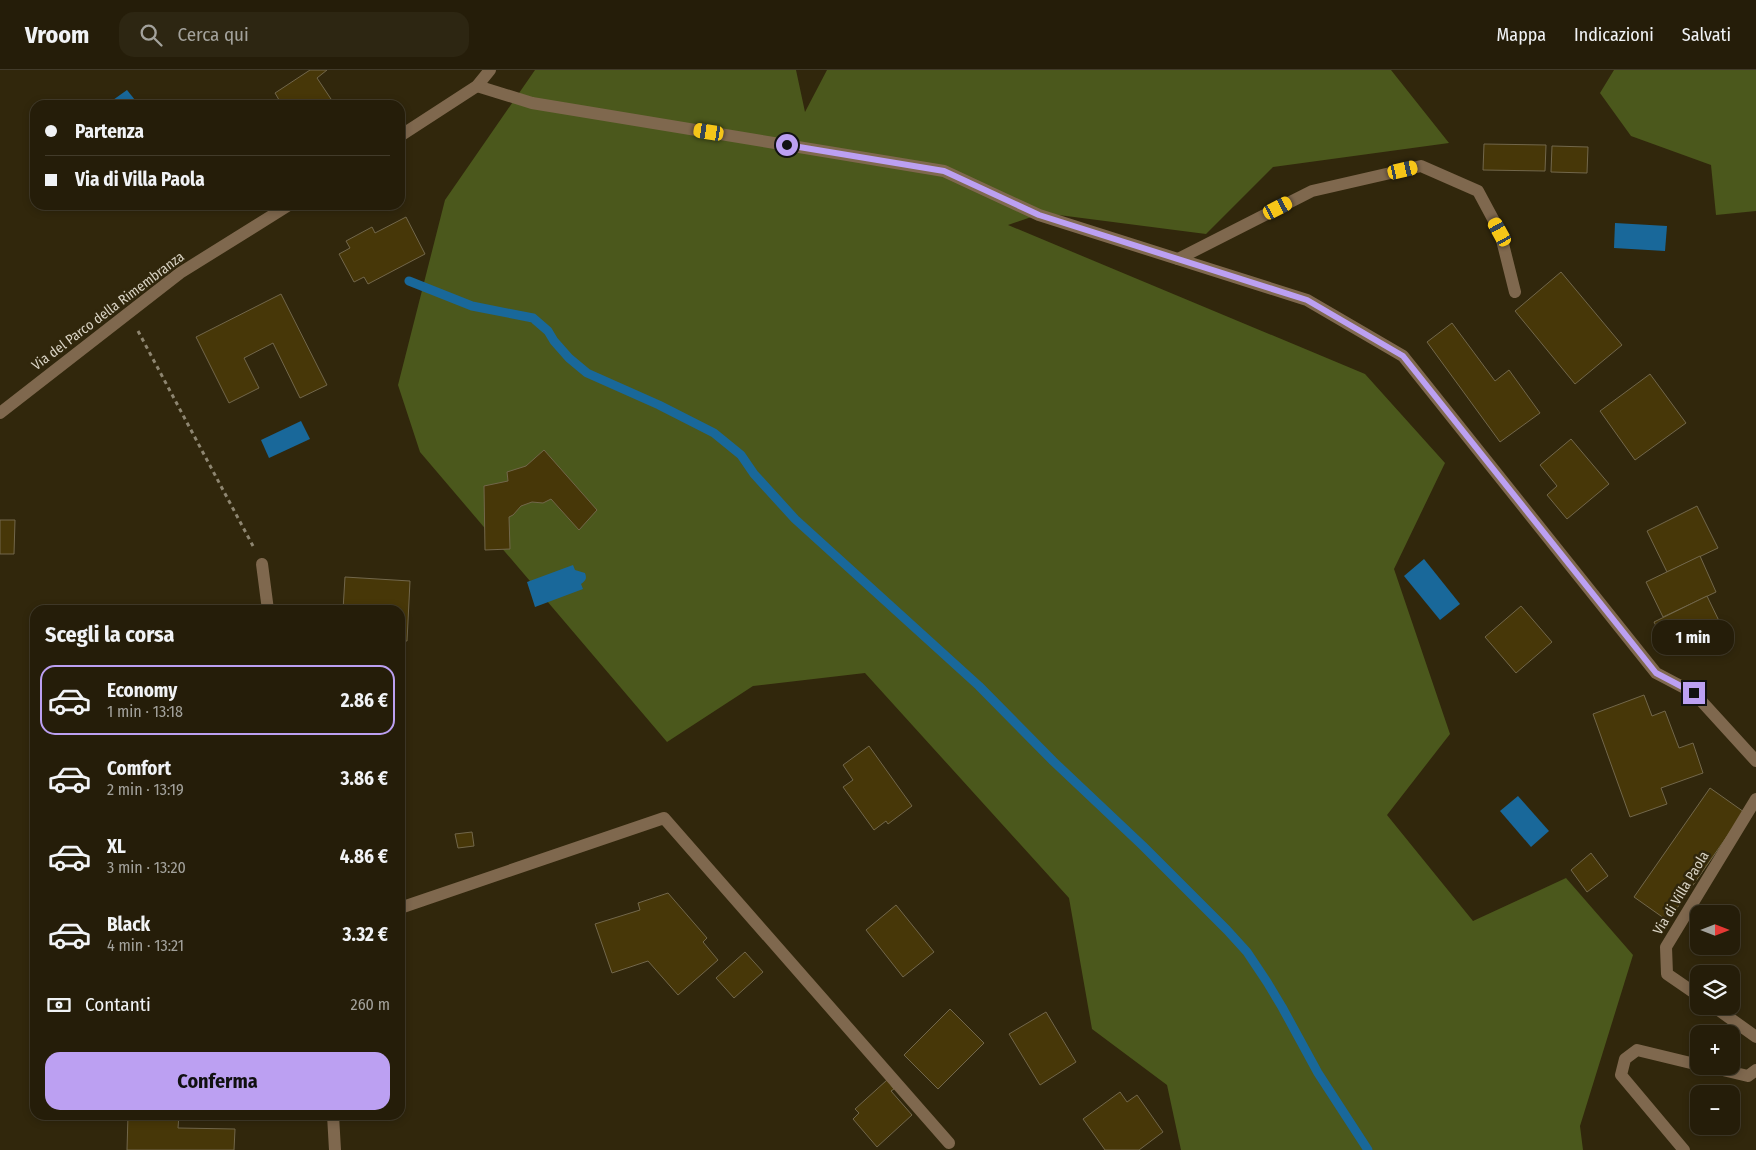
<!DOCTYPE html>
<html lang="it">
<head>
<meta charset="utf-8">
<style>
  :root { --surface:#251d09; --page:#2d2612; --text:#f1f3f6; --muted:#a3a29c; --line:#423b2a; --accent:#bca0f2 }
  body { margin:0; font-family:"Fira Sans Condensed",sans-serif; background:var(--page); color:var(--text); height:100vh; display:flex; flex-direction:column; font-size:19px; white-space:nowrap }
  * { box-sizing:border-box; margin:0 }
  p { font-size:16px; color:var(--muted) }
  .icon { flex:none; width:28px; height:28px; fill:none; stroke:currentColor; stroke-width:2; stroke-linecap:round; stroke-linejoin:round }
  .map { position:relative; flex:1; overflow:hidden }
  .side { position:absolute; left:30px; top:535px; width:375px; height:515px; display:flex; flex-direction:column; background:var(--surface); border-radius:15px; box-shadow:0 2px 8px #0003,0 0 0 1px var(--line) }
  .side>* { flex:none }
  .top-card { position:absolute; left:30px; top:30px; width:375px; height:110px; border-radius:15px; box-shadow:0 2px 8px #0003,0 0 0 1px var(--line); display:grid; align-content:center; height:110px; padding:0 15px; background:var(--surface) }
  .needle { width:32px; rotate:90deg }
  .fabs { position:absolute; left:1690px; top:835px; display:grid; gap:10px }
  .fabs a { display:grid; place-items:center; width:50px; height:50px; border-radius:10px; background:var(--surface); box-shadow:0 2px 8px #0003,0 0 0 1px var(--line); font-size:25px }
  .end { position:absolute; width:22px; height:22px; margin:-11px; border:6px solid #bca0f2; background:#111; box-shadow:0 0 0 2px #111 }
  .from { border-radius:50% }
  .bubble { position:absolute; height:35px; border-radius:15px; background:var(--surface); box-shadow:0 2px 8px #0003,0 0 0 1px var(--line); font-size:16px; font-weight:700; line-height:35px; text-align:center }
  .car { position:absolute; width:15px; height:30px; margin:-15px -8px; border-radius:6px; box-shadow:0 0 4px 1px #0007; background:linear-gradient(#f5c518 24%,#345 0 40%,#f5c518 0 76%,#345 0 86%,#f5c518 0) }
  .top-card b { display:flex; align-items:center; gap:18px; height:48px; font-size:19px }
  .top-card b+b { border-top:1px solid var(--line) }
  .top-card i { width:12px; height:12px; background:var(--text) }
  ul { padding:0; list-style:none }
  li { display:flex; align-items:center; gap:15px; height:70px; margin:0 10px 8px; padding:0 5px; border:2px solid transparent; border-radius:15px }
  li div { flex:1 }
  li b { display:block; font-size:19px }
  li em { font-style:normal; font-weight:700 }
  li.active { border-color:var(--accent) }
  li>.icon { width:45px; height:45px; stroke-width:1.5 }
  h2 { padding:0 15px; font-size:22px; line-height:60px }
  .pay { display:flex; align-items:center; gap:12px; height:55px; padding:0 15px; font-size:19px }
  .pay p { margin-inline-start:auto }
  .cta { display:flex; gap:10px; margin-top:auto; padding:10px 15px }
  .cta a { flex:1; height:58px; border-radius:15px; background:var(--accent); color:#111; font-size:20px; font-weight:700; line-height:58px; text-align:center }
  header { display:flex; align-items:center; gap:30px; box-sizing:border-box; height:70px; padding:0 25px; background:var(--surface); border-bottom:1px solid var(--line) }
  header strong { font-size:24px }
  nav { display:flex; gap:28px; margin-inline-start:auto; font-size:18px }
  .search { width:350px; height:45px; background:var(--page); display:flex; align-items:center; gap:12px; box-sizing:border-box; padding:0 18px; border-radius:15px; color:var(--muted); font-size:19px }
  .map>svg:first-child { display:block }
  .forest { fill:#4b581c }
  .water { fill:#19689a }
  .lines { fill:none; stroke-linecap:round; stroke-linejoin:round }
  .stream { stroke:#19689a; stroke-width:9 }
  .building { fill:#473708; stroke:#72674b }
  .path { stroke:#8e8671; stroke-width:3; stroke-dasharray:4 4; stroke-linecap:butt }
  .minor { stroke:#7f684e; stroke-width:12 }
  .route { stroke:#bca0f2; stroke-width:6 }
  .labels { text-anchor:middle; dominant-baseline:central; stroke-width:5; stroke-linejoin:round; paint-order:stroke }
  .street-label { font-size:14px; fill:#dad4c5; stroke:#31270c }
</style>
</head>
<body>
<header>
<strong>Vroom</strong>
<div class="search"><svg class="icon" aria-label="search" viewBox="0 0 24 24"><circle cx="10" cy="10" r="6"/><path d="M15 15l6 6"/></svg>Cerca qui</div>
<nav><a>Mappa</a><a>Indicazioni</a><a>Salvati</a></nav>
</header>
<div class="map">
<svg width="1756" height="1080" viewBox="0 0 1756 1080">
  <rect width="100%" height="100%" fill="#31270c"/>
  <g class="forest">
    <polygon points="535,0 796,0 805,42 827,0 1391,0 1449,73 1273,97 1206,164 1043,143 1008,155 1365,304 1445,393 1394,499 1450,664 1387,745 1473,851 1566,808 1633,885 1580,1056 1583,1080 1181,1080 1167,1015 1092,959 1069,828 865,603 753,616 667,672 420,382 398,315 445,130"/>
    <polygon points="1614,0 1756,0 1756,141 1716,145 1711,95 1631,66 1600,23"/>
  </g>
  <g class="water">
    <polygon points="127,20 135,30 128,35 106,35"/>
    <polygon points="1615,153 1667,156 1665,181 1614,178"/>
    <polygon points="301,351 310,369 269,388 261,370"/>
    <polygon points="1424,489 1460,534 1440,550 1404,506"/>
    <path d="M573,495L575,500L585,503C587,509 586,510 581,514L583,519L535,537L527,512Z"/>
    <polygon points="1518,726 1549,761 1531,777 1500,741"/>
  </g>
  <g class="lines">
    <polyline class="stream" points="409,211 472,236 533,248 548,261 554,271 569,288 587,303 659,335 714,363 741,385 754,404 795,449 979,616 1053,691 1143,776 1227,860 1247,882 1267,912 1282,937 1318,1003 1368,1080"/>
  </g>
  <g class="building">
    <polygon points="310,0 327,0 317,8 335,35 282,35 275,23"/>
    <polygon points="1484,74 1546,75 1545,101 1483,100"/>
    <polygon points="1552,76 1588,77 1587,103 1551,102"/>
    <polygon points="406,147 425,184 368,214 364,207 354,212 339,184 350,178 346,171 372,157 375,163"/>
    <polygon points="1561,202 1622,275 1575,314 1515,241"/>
    <polygon points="281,224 327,315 300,328 273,273 244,288 259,318 229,333 196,267"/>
    <polygon points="1452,253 1495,311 1509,300 1540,343 1500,372 1427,272"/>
    <polygon points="1650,304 1686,353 1635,390 1600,341"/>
    <polygon points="1571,369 1609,414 1567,449 1547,425 1557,416 1540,395"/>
    <polygon points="544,380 597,440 579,460 551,429 543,433 532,432 521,436 513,445 509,447 510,479 485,480 484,416 508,411 507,402 526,396"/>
    <polygon points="1697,436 1718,478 1667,502 1647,461"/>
    <polygon points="0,450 15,450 14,484 0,484"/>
    <polygon points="1700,486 1716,522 1663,547 1646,512"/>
    <polygon points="345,507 410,511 407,571 400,571 400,540 343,540"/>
    <polygon points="1707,526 1722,557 1670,583 1654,552"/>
    <polygon points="1521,536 1552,572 1516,603 1485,567"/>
    <polygon points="1644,625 1652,646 1665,641 1679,678 1693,673 1703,703 1661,718 1667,734 1630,747 1593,644"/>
    <polygon points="869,676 912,736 888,754 886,751 874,760 843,717 853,710 843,695"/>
    <polygon points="1710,718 1744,742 1668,851 1634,827"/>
    <polygon points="472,762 474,776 458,778 455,764"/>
    <polygon points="1591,783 1608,806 1587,822 1571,800"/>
    <polygon points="668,823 707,868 703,872 718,890 678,925 648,891 612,903 595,854 640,840 638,833"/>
    <polygon points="896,835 934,882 903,907 866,860"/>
    <polygon points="745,882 763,902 734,928 716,908"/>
    <polygon points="950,939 984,973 938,1019 904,985"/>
    <polygon points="1046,942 1076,992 1040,1015 1009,964"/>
    <polygon points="887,1010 894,1019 891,1021 912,1045 877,1077 853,1049 859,1043 855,1039"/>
    <polygon points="1120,1022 1127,1032 1137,1025 1163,1062 1139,1080 1105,1080 1083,1049"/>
    <polygon points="128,1045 179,1045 178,1058 235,1059 234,1080 127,1080"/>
  </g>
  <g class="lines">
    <polyline class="path" points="138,261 253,476"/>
    <g class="minor">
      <polyline points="477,16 532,33 944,101 1039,145 1307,230 1403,286 1656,603 1694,623 1756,691"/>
      <polyline points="400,66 477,16 490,0"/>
      <polyline points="1178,189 1312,121 1421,96 1478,121 1500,162 1515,222"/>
      <polyline points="0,343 180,203 289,135"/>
      <polyline points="262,494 268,540"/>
      <polyline points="400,838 664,748 949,1073"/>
      <polyline points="1699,926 1667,904 1666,877 1756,729"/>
      <polyline points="1713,936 1756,967"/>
      <polyline points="1706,996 1748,1006 1756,1000"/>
      <polyline points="333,1045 335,1080"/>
      <polyline points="1684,1080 1621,1005 1625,989 1637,980 1699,995"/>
    </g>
  </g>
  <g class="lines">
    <polyline class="route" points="787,75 944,101 1039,145 1307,230 1403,286 1656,603 1694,623"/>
  </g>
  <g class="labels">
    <g class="street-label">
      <text transform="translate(108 241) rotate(-37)">Via del Parco della Rimembranza</text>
      <text transform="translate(1681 823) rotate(-59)">Via di Villa Paola</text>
    </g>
  </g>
</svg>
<div class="fabs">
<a><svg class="needle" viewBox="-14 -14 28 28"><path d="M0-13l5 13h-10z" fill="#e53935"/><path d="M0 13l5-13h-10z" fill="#a3a29c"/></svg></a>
<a><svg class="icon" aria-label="layers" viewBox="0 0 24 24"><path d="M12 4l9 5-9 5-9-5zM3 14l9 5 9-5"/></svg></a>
<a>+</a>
<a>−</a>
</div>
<i class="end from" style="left:787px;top:75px"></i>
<i class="end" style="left:1694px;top:623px"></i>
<div class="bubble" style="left:1652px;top:550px;width:82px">1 min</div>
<i class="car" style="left:709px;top:62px;rotate:279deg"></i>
<i class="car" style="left:1403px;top:100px;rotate:77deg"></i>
<i class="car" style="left:1278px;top:138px;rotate:63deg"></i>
<i class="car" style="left:1500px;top:162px;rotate:331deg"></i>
<div class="top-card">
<b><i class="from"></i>Partenza</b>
<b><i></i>Via di Villa Paola</b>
</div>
<section class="side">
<h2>Scegli la corsa</h2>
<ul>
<li class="active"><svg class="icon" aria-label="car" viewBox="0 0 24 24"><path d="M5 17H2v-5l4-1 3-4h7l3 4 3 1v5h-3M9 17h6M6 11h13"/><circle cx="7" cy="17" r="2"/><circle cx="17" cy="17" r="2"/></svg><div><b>Economy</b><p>1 min · 13:18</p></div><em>2.86 €</em></li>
<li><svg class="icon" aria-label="car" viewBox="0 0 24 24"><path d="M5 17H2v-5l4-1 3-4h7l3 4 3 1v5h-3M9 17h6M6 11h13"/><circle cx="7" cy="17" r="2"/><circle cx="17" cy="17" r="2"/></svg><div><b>Comfort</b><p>2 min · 13:19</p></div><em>3.86 €</em></li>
<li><svg class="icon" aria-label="car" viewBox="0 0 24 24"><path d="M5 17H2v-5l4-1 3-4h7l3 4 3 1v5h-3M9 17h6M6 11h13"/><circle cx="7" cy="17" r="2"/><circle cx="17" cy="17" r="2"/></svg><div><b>XL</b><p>3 min · 13:20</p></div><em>4.86 €</em></li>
<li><svg class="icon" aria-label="car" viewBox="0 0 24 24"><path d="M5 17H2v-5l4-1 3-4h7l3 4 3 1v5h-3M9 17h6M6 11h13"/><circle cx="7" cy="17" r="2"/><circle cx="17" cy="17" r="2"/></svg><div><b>Black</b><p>4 min · 13:21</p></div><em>3.32 €</em></li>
</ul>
<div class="pay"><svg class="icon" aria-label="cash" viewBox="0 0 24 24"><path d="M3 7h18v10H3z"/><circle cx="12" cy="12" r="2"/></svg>Contanti<p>260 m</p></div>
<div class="cta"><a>Conferma</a></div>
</section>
</div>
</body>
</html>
